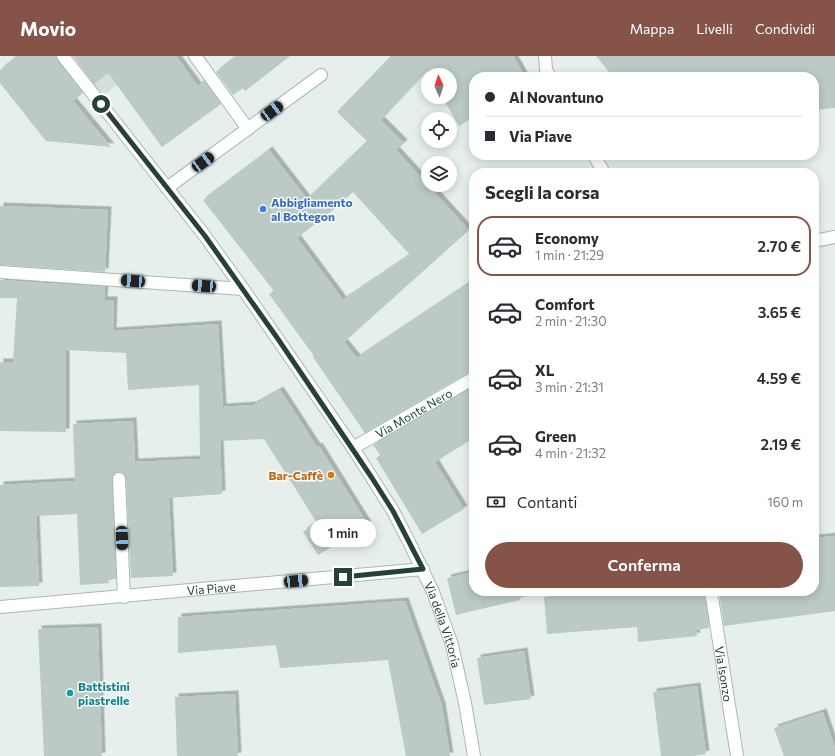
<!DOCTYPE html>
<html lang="it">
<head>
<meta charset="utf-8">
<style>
  :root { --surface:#fff; --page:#f7f7f7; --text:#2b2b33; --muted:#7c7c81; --line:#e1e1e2; --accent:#855347 }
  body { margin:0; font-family:Commissioner,sans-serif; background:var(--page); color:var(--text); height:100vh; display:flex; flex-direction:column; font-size:15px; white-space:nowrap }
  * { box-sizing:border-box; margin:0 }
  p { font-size:13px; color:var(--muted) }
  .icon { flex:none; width:22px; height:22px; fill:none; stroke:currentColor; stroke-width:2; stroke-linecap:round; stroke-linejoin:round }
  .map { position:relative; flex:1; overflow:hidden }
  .drawer { position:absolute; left:469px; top:112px; width:350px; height:428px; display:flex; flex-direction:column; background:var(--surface); border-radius:16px; box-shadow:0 2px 10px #0003 }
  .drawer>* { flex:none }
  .banner { position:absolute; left:469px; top:16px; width:350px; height:88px; border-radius:16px; box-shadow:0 2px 10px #0003; display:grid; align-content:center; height:88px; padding:0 16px; background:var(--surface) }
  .needle { width:26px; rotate:357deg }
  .controls { position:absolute; left:421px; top:12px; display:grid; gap:8px }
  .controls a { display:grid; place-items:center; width:36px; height:36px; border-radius:50%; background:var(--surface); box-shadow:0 2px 10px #0003; font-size:20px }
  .end { position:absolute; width:18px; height:18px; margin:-9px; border:5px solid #24423a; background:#fff; box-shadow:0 0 0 2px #fff }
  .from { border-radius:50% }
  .bubble { position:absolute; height:28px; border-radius:14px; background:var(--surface); box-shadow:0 2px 10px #0003; font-size:13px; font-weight:600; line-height:28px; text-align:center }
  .car { position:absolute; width:12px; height:24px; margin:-12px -6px; border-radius:5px; box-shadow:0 0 3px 1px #0007; background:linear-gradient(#222 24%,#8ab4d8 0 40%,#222 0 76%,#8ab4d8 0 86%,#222 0) }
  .banner b { display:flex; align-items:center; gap:14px; height:38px; font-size:15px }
  .banner b+b { border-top:1px solid var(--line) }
  .banner i { width:10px; height:10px; background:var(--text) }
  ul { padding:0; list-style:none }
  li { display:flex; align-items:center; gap:12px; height:60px; margin:0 8px 6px; padding:0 8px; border:2px solid transparent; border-radius:16px }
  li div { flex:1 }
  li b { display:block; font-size:15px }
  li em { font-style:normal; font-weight:600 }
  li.active { border-color:var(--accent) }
  li>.icon { width:36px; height:36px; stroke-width:1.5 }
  h2 { padding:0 16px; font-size:18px; line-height:48px }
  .pay { display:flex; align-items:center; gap:10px; height:44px; padding:0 16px; font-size:15px }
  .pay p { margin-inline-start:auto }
  .button { display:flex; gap:8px; margin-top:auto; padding:8px 16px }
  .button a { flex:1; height:46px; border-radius:24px; background:var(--accent); color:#fff; font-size:16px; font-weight:600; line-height:46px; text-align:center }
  header { display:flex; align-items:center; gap:24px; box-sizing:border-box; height:56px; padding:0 20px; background:var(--accent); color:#fff }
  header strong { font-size:19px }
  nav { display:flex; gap:22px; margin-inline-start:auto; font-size:14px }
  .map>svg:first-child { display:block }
  .built { fill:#d4dfda }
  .building { fill:#bbcac4; fill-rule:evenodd; filter:url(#shadow) }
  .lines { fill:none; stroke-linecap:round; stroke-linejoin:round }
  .lane-casing { stroke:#a8b8b2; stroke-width:14 }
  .street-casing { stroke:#a8b8b2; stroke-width:14 }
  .lane { stroke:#fff; stroke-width:12 }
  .street { stroke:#fff; stroke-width:12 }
  .route { stroke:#24423a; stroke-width:5 }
  .shop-dot { fill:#3f7fe0; stroke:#f7fbf9; stroke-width:1.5 }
  .food-dot { fill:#e8710a; stroke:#f7fbf9; stroke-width:1.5 }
  .culture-dot { fill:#0f9aa8; stroke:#f7fbf9; stroke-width:1.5 }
  .labels { text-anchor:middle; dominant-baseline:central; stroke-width:3; stroke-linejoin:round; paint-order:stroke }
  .shop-label { font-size:12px; font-weight:bold; fill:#366cbe; stroke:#f7fbf9; text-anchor:start }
  .street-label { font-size:12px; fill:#24423a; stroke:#f7fbf9 }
  .food-label { font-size:12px; font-weight:bold; fill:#c56008; stroke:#f7fbf9; text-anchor:end }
  .culture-label { font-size:12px; font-weight:bold; fill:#0d838f; stroke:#f7fbf9; text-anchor:start }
</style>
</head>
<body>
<header>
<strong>Movio</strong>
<nav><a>Mappa</a><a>Livelli</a><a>Condividi</a></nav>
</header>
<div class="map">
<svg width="835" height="700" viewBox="0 0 835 700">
  <defs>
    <filter id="shadow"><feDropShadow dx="3.5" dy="-3.5" stdDeviation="0" flood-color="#0004"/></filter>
  </defs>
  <rect width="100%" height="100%" fill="#e6efeb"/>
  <polygon class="built" points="73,0 152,0 103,40"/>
  <g class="building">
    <polygon points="17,0 56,0 57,5 83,37 73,45 111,91 46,85 0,27 0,14"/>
    <polygon points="73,0 176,0 198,30 204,25 221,48 162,91 108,17 94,28"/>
    <polygon points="236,0 290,0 245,35 243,32 233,39 216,16"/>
    <path d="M391,0H513L525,21H474V61L459,70L442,41H450V19H429L427,15L381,64L404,87L396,94L469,174L344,286L357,302L474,224V315L470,316L365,377L313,301L314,300L269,238L274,235L203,144L269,94L307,143L367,85L337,56ZM353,136L410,199L343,244L297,182L333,154Z"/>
    <polygon points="596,0 835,0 835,52 814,54 814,21 613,21"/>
    <polygon points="0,150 108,154 105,216 0,209"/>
    <polygon points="0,224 105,231 104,244 114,244 113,275 218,268 223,351 253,349 280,334 317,391 319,390 368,469 318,499 303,476 317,467 264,383 220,385 222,438 169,442 173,520 131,522 126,423 123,417 118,416 113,419 112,423 116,523 108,523 109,527 80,529 77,458 36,460 39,530 0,531 0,429 75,425 73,368 133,365 135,406 200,403 199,329 128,334 126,297 66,294 66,376 0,375 0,306 13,306 17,242 0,242"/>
    <polygon points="474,331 474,382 435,406 464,453 422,478 376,402 380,399 373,389"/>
    <polygon points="835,480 835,555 724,570 719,535 814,535 814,482"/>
    <polygon points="474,516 474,535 519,535 520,544 456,559 447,522"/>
    <polygon points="627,535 704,535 709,572 696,574 697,580 638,586 637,571 547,578 544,541"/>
    <polygon points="405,545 442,650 450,700 406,700 388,604 280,612 276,589 178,597 178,561"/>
    <polygon points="98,571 102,700 44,700 38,573"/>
    <polygon points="524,595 531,643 484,649 477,602"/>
    <polygon points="697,630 706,698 693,700 661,700 653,636"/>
    <polygon points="235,638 238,700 177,700 175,641"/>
    <polygon points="823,656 835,692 835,700 784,700 774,672"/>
  </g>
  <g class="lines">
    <defs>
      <g id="lane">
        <polyline points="195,0 248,73"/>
        <polyline points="167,132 321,19"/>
        <polyline points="119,423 124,541"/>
      </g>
      <g id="street">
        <path id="s1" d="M63,0L205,180L243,233L353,392L393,455L409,486L433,536L452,589L465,647L474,700"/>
        <polyline points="545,0 546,14 550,21"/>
        <polyline points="594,99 604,117"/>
        <polyline points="814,185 835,181"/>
        <polyline points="0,216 243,233"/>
        <path id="s2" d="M353,392L474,322"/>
        <path id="s3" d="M711,535L737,700"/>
        <path id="s4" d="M0,551L423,513"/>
      </g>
    </defs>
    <use href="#lane" class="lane-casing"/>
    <use href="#street" class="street-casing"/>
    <use href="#lane" class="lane"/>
    <use href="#street" class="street"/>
  </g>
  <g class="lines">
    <polyline class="route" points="101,48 205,180 278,283 372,422 393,455 423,513 343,521"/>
  </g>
  <circle class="shop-dot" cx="263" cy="153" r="4"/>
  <circle class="food-dot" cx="331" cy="419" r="4"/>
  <circle class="culture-dot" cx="70" cy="637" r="4"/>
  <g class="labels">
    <g class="shop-label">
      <text x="271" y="146">Abbigliamento<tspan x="271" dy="14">al Bottegon</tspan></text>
    </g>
    <g class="street-label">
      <text stroke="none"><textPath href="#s2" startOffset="70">Via Monte Nero</textPath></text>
      <text stroke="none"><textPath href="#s4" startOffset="212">Via Piave</textPath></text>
      <text stroke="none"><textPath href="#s1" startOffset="687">Via della Vittoria</textPath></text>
      <text stroke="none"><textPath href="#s3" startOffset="84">Via Isonzo</textPath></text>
    </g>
    <g class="food-label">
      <text x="323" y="419">Bar-Caffè</text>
    </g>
    <g class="culture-label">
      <text x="78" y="630">Battistini<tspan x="78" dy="14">piastrelle</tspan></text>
    </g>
  </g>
</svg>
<div class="controls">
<a><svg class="needle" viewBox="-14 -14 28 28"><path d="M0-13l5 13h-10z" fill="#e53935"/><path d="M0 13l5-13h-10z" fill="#7c7c81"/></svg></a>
<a><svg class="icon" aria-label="locate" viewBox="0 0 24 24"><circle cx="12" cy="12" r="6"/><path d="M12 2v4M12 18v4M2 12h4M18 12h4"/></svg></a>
<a><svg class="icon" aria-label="layers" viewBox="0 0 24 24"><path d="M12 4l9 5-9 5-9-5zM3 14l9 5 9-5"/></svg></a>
</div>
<i class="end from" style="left:101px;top:48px"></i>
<i class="end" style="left:343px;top:521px"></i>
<div class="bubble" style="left:310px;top:463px;width:66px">1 min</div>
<i class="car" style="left:272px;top:55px;rotate:54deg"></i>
<i class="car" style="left:203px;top:106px;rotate:54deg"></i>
<i class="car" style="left:133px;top:225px;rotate:274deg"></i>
<i class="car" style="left:204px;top:230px;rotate:274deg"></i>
<i class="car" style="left:122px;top:482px;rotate:178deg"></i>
<i class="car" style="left:296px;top:525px;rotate:85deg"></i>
<div class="banner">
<b><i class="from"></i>Al Novantuno</b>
<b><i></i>Via Piave</b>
</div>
<section class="drawer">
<h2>Scegli la corsa</h2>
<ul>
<li class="active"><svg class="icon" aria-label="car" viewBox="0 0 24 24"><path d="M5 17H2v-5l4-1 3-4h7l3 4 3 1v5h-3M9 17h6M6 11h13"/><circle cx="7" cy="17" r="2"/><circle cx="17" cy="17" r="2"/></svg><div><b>Economy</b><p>1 min · 21:29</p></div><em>2.70 €</em></li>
<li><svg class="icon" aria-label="car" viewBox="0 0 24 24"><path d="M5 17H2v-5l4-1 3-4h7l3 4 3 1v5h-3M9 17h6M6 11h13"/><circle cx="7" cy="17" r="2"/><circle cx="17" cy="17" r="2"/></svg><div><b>Comfort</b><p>2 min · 21:30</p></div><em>3.65 €</em></li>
<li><svg class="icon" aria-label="car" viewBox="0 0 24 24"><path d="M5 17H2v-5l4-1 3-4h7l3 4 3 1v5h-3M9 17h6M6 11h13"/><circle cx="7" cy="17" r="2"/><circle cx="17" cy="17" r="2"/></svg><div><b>XL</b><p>3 min · 21:31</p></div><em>4.59 €</em></li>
<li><svg class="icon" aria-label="car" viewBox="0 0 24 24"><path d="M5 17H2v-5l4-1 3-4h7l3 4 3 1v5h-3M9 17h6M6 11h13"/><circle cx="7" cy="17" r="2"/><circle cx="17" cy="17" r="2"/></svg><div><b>Green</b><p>4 min · 21:32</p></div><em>2.19 €</em></li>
</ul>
<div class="pay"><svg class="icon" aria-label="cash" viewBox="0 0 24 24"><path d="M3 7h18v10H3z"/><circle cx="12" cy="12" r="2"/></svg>Contanti<p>160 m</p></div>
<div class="button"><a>Conferma</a></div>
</section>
</div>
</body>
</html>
